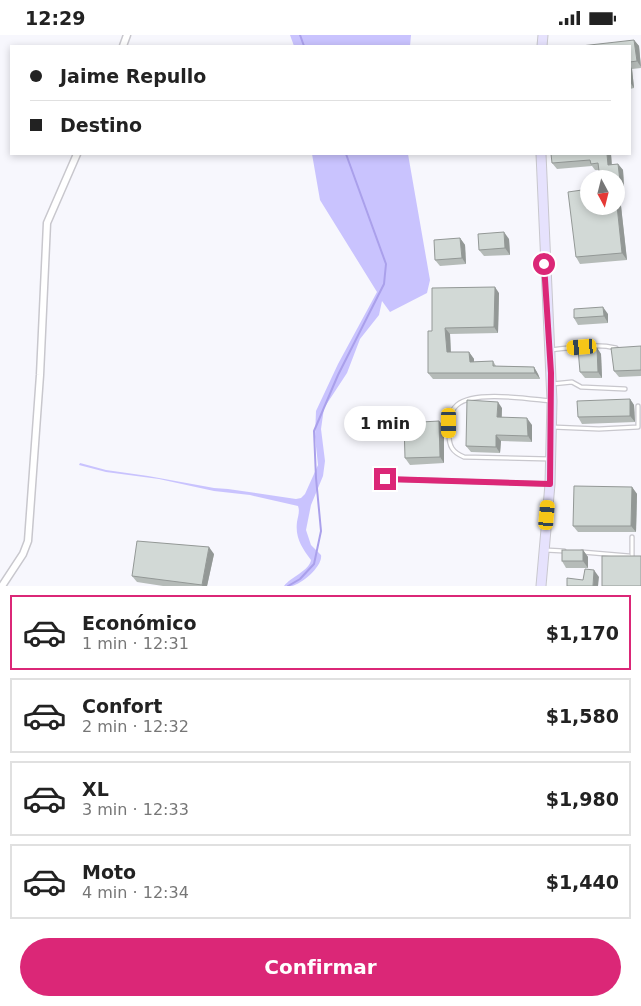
<!DOCTYPE html>
<html lang="es">
<head>
<meta charset="utf-8">
<style>
  :root { --surface:#fff; --page:#f2f2f2; --text:#222; --muted:#767676; --line:#e0e0e0; --accent:#db2777 }
  body { margin:0; font-family:"DejaVu Sans",sans-serif; background:var(--page); color:var(--text); height:100vh; display:flex; flex-direction:column; font-size:19px; white-space:nowrap }
  * { box-sizing:border-box; margin:0 }
  p { font-size:16px; color:var(--muted) }
  .icon { flex:none; width:28px; height:28px; fill:none; stroke:currentColor; stroke-width:2; stroke-linecap:round; stroke-linejoin:round }
  .map { position:relative; height:551px; overflow:hidden }
  .drawer { display:flex; flex-direction:column; background:var(--surface); flex:1 }
  .drawer>* { flex:none }
  .hud { position:absolute; left:10px; top:10px; width:621px; height:110px; border-radius:0px; box-shadow:0 2px 8px #0003; display:grid; align-content:center; height:110px; padding:0 20px; background:var(--surface) }
  .needle { width:32px; rotate:173deg }
  .fabs { position:absolute; left:580px; top:135px; display:grid; gap:10px }
  .fabs a { display:grid; place-items:center; width:45px; height:45px; border-radius:50%; background:var(--surface); box-shadow:0 2px 8px #0003; font-size:25px }
  .end { position:absolute; width:22px; height:22px; margin:-11px; border:6px solid #db2777; background:#fff; box-shadow:0 0 0 2px #fff }
  .from { border-radius:50% }
  .bubble { position:absolute; height:35px; border-radius:18px; background:var(--surface); box-shadow:0 2px 8px #0003; font-size:16px; font-weight:700; line-height:35px; text-align:center }
  .car { position:absolute; width:15px; height:30px; margin:-15px -8px; border-radius:6px; box-shadow:0 0 4px 1px #0007; background:linear-gradient(#f5c518 24%,#345 0 40%,#f5c518 0 76%,#345 0 86%,#f5c518 0) }
  .hud b { display:flex; align-items:center; gap:18px; height:48px; font-size:19px }
  .hud b+b { border-top:1px solid var(--line) }
  .hud i { width:12px; height:12px; background:var(--text) }
  ul { padding:9px 0 0; list-style:none }
  li { display:flex; align-items:center; gap:15px; height:75px; margin:0 10px 8px; padding:0 10px; border:2px solid var(--line); border-radius:0px }
  li div { flex:1 }
  li b { display:block; font-size:19px }
  li em { font-style:normal; font-weight:700 }
  li.current { border-color:var(--accent) }
  li>.icon { width:45px; height:45px; stroke-width:1.5 }
  .action { display:flex; gap:10px; margin-top:auto; padding:10px 20px }
  .action a { flex:1; height:58px; border-radius:30px; background:var(--accent); color:#fff; font-size:20px; font-weight:700; line-height:58px; text-align:center }
  .status { display:flex; justify-content:space-between; align-items:center; height:35px; padding:0 25px; background:var(--surface); direction:ltr }
  .status svg { height:14px; fill:currentColor }
  .map>svg:first-child { display:block }
  .green { fill:#c9c3fe }
  .lines { fill:none; stroke-linecap:round; stroke-linejoin:round }
  .stream { stroke:#aaa0eb; stroke-width:2 }
  .lane-casing { stroke:#c8c7cd; stroke-width:5.5 }
  .street-casing { stroke:#c8c7cd; stroke-width:9 }
  .secondary-casing { stroke:#c8c7cd; stroke-width:11 }
  .lane { stroke:#fff; stroke-width:3 }
  .street { stroke:#fff; stroke-width:6 }
  .secondary { stroke:#e6e2fd; stroke-width:9 }
  .wall { fill:#b5bbb8 }
  .shaded-wall { fill:#939896 }
  .building { fill:#d2d9d6; stroke:#939896 }
  .route { stroke:#db2777; stroke-width:6 }
</style>
</head>
<body>
<div class="status"><b>12:29</b><svg viewBox="0 0 49 12"><path d="M0 12V9h3v3zM5 12V6h3v6zM10 12V3h3v9zM15 12V0h3v12zM26 1h20v11H26zM47 4h2v5h-2z"/></svg></div>
<div class="map">
<svg width="641" height="551" viewBox="0 0 641 551">
  <rect width="100%" height="100%" fill="#f7f7fd"/>
  <g class="green">
    <polygon points="290,0 411,0 410,11 294,11"/>
    <path d="M312,119H408L430,245L427,258L390,277L382,266L379,280L360,304L347,338L324,373L321,394L325,426L323,441L311,470L306,495L311,510L321,520C323,531 302,549 292,551C289,551 287,551 284,551C291,542 310,535 311,525C302,513 295,503 297,487C298,481 300,476 298,471L250,460L214,456L159,444L106,437L79,430L80,428L106,435L148,441L214,453L228,454L296,464L301,463L305,459L318,430L315,402L316,376L338,329L377,257L320,165Z"/>
  </g>
  <g class="lines">
    <g class="stream">
      <polyline points="300,0 304,11"/>
      <polyline points="288,551 300,544 314,529 321,496 316,443 314,396 338,340 384,249 386,229 346,119"/>
    </g>
    <defs>
      <g id="lane">
        <path d="M550,315C572,313 595,308 616,313"/>
        <polyline points="552,349 572,347 581,352 625,354"/>
        <polyline points="552,392 599,394 638,392 638,371"/>
        <path d="M550,424L464,422C452,417 449,411 449,399C449,389 449,377 457,370C474,355 529,364 551,366"/>
        <polyline points="385,444 549,449"/>
        <polyline points="632,502 632,521"/>
        <polyline points="545,515 564,516"/>
        <polyline points="582,517 629,521"/>
      </g>
      <g id="street">
        <polyline points="123,11 127,0"/>
        <polyline points="2,551 23,519 28,506 40,340 47,188 77,119"/>
      </g>
      <g id="secondary">
        <polyline points="542,11 543,0"/>
        <polyline points="541,119 552,366 550,449 541,551"/>
      </g>
    </defs>
    <use href="#lane" class="lane-casing"/>
    <use href="#street" class="street-casing"/>
    <use href="#secondary" class="secondary-casing"/>
    <use href="#lane" class="lane"/>
    <use href="#street" class="street"/>
    <use href="#secondary" class="secondary"/>
  </g>
  <g class="wall">
    <polygon points="634,5 639,11 641,33 632,34 634,53 630,54 630,11"/>
    <polygon points="611,119 612,130 618,129 623,135 624,152 619,153 627,225 580,229 576,222 616,171 616,144 599,135 595,135 592,131 557,134 552,128"/>
    <polygon points="460,203 465,210 466,229 440,231 435,225"/>
    <polygon points="509,204 510,220 484,221 479,215"/>
    <polygon points="499,258 498,298 450,299 451,317 469,317 474,324 474,327 493,326 496,331 534,332 538,339 540,344 433,344 428,338 432,296"/>
    <polygon points="608,279 608,288 578,290 574,283"/>
    <polygon points="641,311 641,341 619,342 614,336"/>
    <polygon points="597,313 601,319 602,343 585,343 580,337"/>
    <polygon points="630,364 634,370 635,387 582,389 578,382"/>
    <polygon points="502,373 502,382 532,390 532,407 501,406 500,418 471,417 466,411"/>
    <polygon points="439,386 444,392 444,428 410,430 405,423"/>
    <polygon points="632,452 637,459 636,497 578,497 573,491"/>
    <polygon points="583,515 588,522 588,533 566,533 562,526"/>
    <polygon points="214,519 207,551 163,551 137,547 132,541"/>
  </g>
  <g class="shaded-wall">
    <polygon points="634,5 639,11 641,32 637,26"/>
    <polygon points="630,30 632,34 634,53 630,47"/>
    <polygon points="607,119 611,119 612,136 608,130"/>
    <polygon points="618,129 623,135 624,152 620,146"/>
    <polygon points="616,148 619,153 627,225 622,218 616,161"/>
    <polygon points="504,197 509,204 510,220 505,213"/>
    <polygon points="460,203 465,210 466,229 462,223"/>
    <polygon points="495,252 499,258 498,298 494,292"/>
    <polygon points="603,272 608,279 608,288 604,281"/>
    <polygon points="445,293 450,299 451,323 447,317"/>
    <polygon points="597,313 601,319 602,343 598,337"/>
    <polygon points="469,317 474,324 474,333 470,327"/>
    <polygon points="534,332 538,339 540,344 535,338"/>
    <polygon points="630,364 634,370 635,387 630,381"/>
    <polygon points="498,367 502,373 501,388 497,382"/>
    <polygon points="527,383 532,390 532,407 528,401"/>
    <polygon points="439,386 444,392 444,428 440,422"/>
    <polygon points="496,400 501,406 500,418 496,412"/>
    <polygon points="632,452 637,459 636,497 631,491"/>
    <polygon points="209,512 214,519 207,551 202,551"/>
    <polygon points="583,515 588,522 588,533 583,526"/>
    <polygon points="594,535 599,542 598,551 593,551"/>
  </g>
  <g class="building">
    <polygon points="634,5 637,26 630,27 630,11 581,11"/>
    <polygon points="551,119 607,119 608,130 618,129 620,146 616,146 616,144 600,144 598,128 591,129 590,125 552,128"/>
    <polygon points="589,154 589,171 616,171 616,161 622,218 576,222 568,157"/>
    <polygon points="504,197 505,213 479,215 478,199"/>
    <polygon points="460,203 462,223 435,225 434,205"/>
    <polygon points="495,252 494,292 445,293 447,317 469,317 470,327 493,326 493,331 534,332 535,338 428,338 428,296 432,296 432,253"/>
    <polygon points="603,272 604,281 574,283 574,274"/>
    <polygon points="641,311 641,335 614,336 611,313"/>
    <polygon points="597,313 598,337 580,337 578,314"/>
    <polygon points="630,364 630,381 578,382 577,366"/>
    <polygon points="467,365 498,367 497,382 527,383 528,401 496,400 496,412 466,411"/>
    <polygon points="439,386 440,422 405,423 404,388"/>
    <polygon points="574,451 632,452 631,491 573,491"/>
    <polygon points="137,506 209,512 202,550 132,541"/>
    <rect x="562" y="515" width="21" height="11"/>
    <rect x="602" y="521" width="39" height="30"/>
    <polygon points="585,534 594,535 593,551 567,551 567,543 583,545"/>
  </g>
  <g class="lines">
    <polyline class="route" points="385,444 550,449 551,338 544,229"/>
  </g>
</svg>
<div class="fabs">
<a><svg class="needle" viewBox="-14 -14 28 28"><path d="M0-13l5 13h-10z" fill="#e53935"/><path d="M0 13l5-13h-10z" fill="#767676"/></svg></a>
</div>
<i class="end from" style="left:544px;top:229px"></i>
<i class="end" style="left:385px;top:444px"></i>
<div class="bubble" style="left:344px;top:371px;width:82px">1 min</div>
<i class="car" style="left:582px;top:312px;rotate:265deg"></i>
<i class="car" style="left:449px;top:388px;rotate:180deg"></i>
<i class="car" style="left:547px;top:480px;rotate:5deg"></i>
<div class="hud">
<b><i class="from"></i>Jaime Repullo</b>
<b><i></i>Destino</b>
</div>
</div>
<section class="drawer">
<ul>
<li class="current"><svg class="icon" aria-label="car" viewBox="0 0 24 24"><path d="M5 17H2v-5l4-1 3-4h7l3 4 3 1v5h-3M9 17h6M6 11h13"/><circle cx="7" cy="17" r="2"/><circle cx="17" cy="17" r="2"/></svg><div><b>Económico</b><p>1 min · 12:31</p></div><em>$1,170</em></li>
<li><svg class="icon" aria-label="car" viewBox="0 0 24 24"><path d="M5 17H2v-5l4-1 3-4h7l3 4 3 1v5h-3M9 17h6M6 11h13"/><circle cx="7" cy="17" r="2"/><circle cx="17" cy="17" r="2"/></svg><div><b>Confort</b><p>2 min · 12:32</p></div><em>$1,580</em></li>
<li><svg class="icon" aria-label="car" viewBox="0 0 24 24"><path d="M5 17H2v-5l4-1 3-4h7l3 4 3 1v5h-3M9 17h6M6 11h13"/><circle cx="7" cy="17" r="2"/><circle cx="17" cy="17" r="2"/></svg><div><b>XL</b><p>3 min · 12:33</p></div><em>$1,980</em></li>
<li><svg class="icon" aria-label="car" viewBox="0 0 24 24"><path d="M5 17H2v-5l4-1 3-4h7l3 4 3 1v5h-3M9 17h6M6 11h13"/><circle cx="7" cy="17" r="2"/><circle cx="17" cy="17" r="2"/></svg><div><b>Moto</b><p>4 min · 12:34</p></div><em>$1,440</em></li>
</ul>
<div class="action"><a>Confirmar</a></div>
</section>
</body>
</html>
